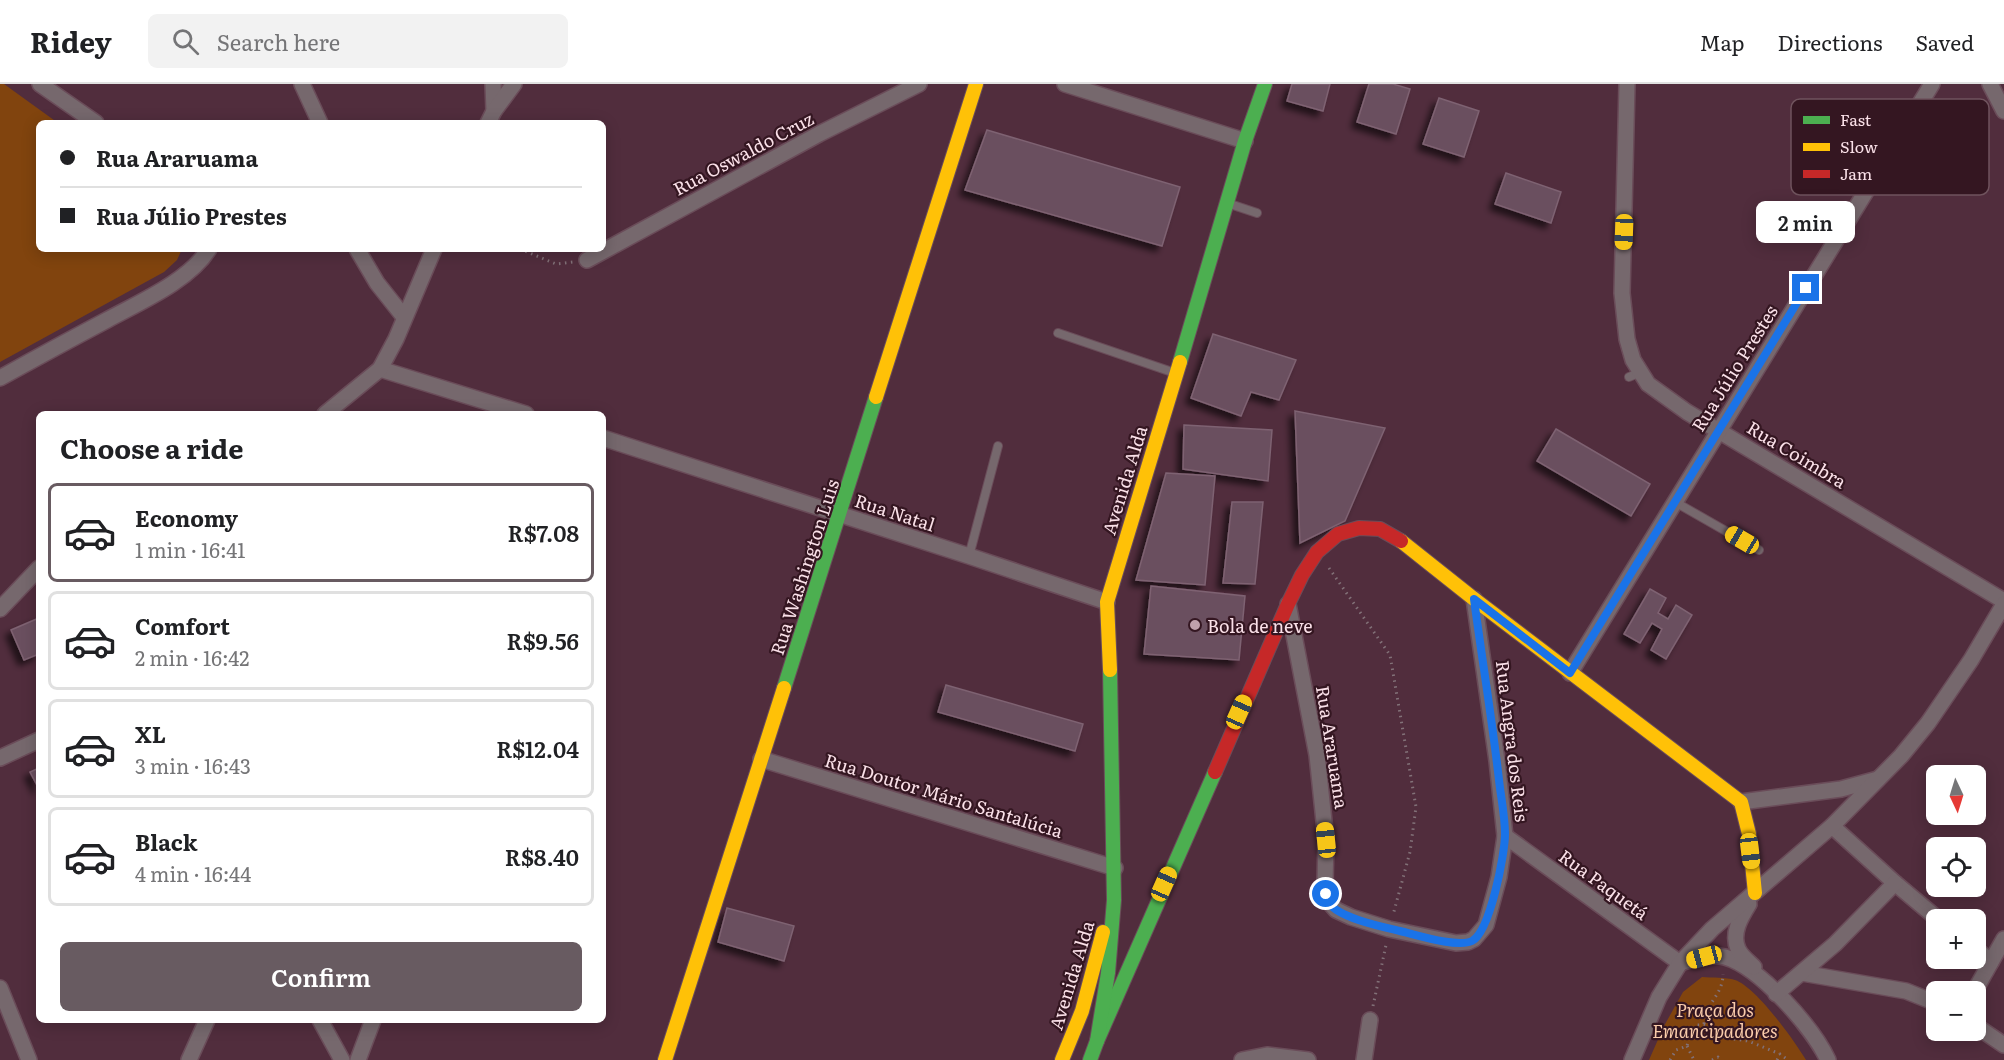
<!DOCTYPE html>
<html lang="en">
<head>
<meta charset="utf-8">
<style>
  :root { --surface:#fff; --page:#f2f2f2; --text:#202124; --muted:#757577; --line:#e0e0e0; --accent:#685b61 }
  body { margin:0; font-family:Literata,serif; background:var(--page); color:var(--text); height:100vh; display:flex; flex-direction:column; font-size:22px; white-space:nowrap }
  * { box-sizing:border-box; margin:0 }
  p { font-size:20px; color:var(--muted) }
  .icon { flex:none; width:33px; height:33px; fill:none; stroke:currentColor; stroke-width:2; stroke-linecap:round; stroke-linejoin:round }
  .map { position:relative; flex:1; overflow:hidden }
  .drawer { position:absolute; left:36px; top:327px; width:570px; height:612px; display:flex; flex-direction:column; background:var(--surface); border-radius:9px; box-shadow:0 3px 15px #0003 }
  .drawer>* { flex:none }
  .top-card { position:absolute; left:36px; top:36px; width:570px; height:132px; border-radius:9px; box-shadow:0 3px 15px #0003; display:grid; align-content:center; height:132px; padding:0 24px; background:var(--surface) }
  .needle { width:39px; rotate:176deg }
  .tools { position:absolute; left:1926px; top:681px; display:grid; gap:12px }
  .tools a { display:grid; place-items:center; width:60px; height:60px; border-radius:9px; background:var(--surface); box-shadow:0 3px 15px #0003; font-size:30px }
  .end { position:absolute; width:27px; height:27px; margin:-14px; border:8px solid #1a73e8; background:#fff; box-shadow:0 0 0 3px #fff }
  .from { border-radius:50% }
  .bubble { position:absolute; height:42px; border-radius:9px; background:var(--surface); box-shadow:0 3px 15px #0003; font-size:20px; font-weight:600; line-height:42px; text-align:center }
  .car { position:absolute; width:18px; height:36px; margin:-18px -9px; border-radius:8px; box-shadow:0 0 4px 2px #0007; background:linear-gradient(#f5c518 24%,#345 0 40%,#f5c518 0 76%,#345 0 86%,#f5c518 0) }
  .top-card b { display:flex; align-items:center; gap:21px; height:57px; font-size:22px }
  .top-card b+b { border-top:2px solid var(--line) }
  .top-card i { width:15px; height:15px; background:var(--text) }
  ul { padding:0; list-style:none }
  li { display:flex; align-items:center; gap:18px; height:99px; margin:0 12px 9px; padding:0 12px; border:3px solid var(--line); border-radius:9px }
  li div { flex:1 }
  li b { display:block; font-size:22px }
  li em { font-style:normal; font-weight:600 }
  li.selected { border-color:var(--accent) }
  li>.icon { width:54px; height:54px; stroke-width:1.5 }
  h2 { padding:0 24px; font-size:27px; line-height:72px }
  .action { display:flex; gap:12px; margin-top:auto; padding:12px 24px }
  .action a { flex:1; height:69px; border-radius:9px; background:var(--accent); color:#fff; font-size:24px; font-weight:600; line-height:69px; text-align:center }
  header { display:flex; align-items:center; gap:36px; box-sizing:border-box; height:84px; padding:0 30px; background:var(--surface); border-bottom:2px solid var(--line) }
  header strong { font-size:28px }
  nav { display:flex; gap:33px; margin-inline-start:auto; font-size:21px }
  .search { width:420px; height:54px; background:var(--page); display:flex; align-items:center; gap:15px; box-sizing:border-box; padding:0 21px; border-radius:9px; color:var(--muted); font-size:22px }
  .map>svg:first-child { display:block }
  .green { fill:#81440e }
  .building { fill:#6b4f5f; stroke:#7e6272; stroke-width:1.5; filter:url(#shadow) }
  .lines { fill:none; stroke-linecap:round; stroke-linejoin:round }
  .lane-casing { stroke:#6a4c59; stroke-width:10 }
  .street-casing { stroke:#6a4c59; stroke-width:18 }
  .fast-casing { stroke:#6a4c59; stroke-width:16 }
  .slow-casing { stroke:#6a4c59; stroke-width:16 }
  .jam-casing { stroke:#6a4c59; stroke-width:16 }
  .path { stroke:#827178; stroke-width:3; stroke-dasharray:1.5 4.5; stroke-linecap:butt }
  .lane { stroke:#76686d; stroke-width:8 }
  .street { stroke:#76686d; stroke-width:15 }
  .fast { stroke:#4caf50; stroke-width:14 }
  .slow { stroke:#ffc107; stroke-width:14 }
  .jam { stroke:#c62828; stroke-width:14 }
  .route { stroke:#1a73e8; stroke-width:8 }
  .poi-dot { fill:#bfa1ac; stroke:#341621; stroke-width:2 }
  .labels { text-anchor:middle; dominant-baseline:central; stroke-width:4.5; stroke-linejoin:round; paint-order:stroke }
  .street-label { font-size:18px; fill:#fae0e8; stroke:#341621 }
  .poi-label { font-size:18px; fill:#fae0e8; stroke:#341621; text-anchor:start }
  .park-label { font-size:18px; font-style:italic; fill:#facbaa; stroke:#341621 }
  .key { fill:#341621; stroke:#6f535d; stroke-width:1.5 }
  .key-label { font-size:16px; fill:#fae0e8 }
</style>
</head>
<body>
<header>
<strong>Ridey</strong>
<div class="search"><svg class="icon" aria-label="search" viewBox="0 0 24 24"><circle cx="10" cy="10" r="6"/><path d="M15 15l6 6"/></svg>Search here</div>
<nav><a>Map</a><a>Directions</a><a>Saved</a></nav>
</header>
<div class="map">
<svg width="2004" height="976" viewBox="0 0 2004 976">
  <defs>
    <filter id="shadow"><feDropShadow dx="-5.5" dy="5.5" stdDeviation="3" flood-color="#0009"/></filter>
  </defs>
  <rect width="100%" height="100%" fill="#512d3d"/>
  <g class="green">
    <polygon points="0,0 4,0 58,39 39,39 39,165 182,165 177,176 164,188 0,278"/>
    <path d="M1702,893C1712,894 1726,893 1735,896C1756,903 1794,956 1806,976H1649L1664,942L1683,908Z"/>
  </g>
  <g class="building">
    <polygon points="1292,0 1330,0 1323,27 1287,17"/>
    <polygon points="1369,0 1393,0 1410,5 1396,50 1357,38"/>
    <polygon points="1439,14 1479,27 1464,73 1423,60"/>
    <polygon points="987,46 1180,103 1162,162 965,106"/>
    <polygon points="1506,89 1561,108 1551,139 1495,120"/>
    <polygon points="1213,250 1296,276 1279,316 1251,308 1241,332 1191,314"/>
    <polygon points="1295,327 1385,344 1345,437 1300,459"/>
    <polygon points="1184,341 1272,346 1268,397 1183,385"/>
    <polygon points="1556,345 1650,400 1631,432 1537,377"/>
    <polygon points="1166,389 1215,392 1205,501 1136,496"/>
    <polygon points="1232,418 1263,418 1255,500 1223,499"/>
    <polygon points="1151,502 1245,512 1239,576 1144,570"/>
    <polygon points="1650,505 1666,514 1658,529 1668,535 1676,521 1692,531 1666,575 1651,566 1662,545 1652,539 1640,559 1624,550"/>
    <polygon points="39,534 39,570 24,576 11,546"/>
    <polygon points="946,601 1083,640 1075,667 938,628"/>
    <polygon points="39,684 39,705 30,688"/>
    <polygon points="727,824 794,842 784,877 718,858"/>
  </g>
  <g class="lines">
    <defs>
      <g id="lane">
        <polyline points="1230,120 1257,129"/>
        <polyline points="1058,249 1175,289"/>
        <polyline points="1629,293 1641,288"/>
        <polyline points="1675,418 1759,466"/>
        <polyline points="969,472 998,362"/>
      </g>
      <g id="street">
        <polyline points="40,0 96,39"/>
        <polyline points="302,0 320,39"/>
        <polyline points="493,0 494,27"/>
        <polyline points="1065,0 1245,57"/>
        <polyline points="1627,0 1622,209 1627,255 1633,276 1648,300 1687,328 2004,517"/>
        <polyline points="1990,0 2004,27"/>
        <polyline points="488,39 494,27 514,0"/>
        <polyline points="357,165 377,199 404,233"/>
        <polyline points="587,176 819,50 919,0"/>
        <polyline points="380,285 526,330"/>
        <path d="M0,294C36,274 71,255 107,236C140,218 189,197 209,165"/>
        <polyline points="325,330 380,285 396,255 434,165"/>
        <polyline points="603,354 969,472 1107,518"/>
        <polyline points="1288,520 1317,671 1326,756 1325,799 1329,818 1336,826 1351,833 1389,845 1456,859 1468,858 1474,855 1486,841 1499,793 1505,752 1497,677 1474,515"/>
        <polyline points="0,525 39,484"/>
        <polyline points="1570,589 1932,0"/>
        <polyline points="0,674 39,656"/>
        <polyline points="761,675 1115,784"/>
        <polyline points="1741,718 1841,705 1878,695"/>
        <polyline points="1832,742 1895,799 1939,836"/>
        <path d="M1505,752L1680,879C1694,875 1710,869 1725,873C1760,883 1813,944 1828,976"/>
        <path d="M1749,820C1741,833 1731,849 1738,865C1741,872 1749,878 1754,883"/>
        <polyline points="1976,865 1991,878"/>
        <polyline points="1802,889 1906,907 1936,919"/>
        <polyline points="0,904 29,976"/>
        <polyline points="1974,908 2004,855"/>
        <polyline points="1776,910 1835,860 1895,799"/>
        <polyline points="320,936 342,976"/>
        <polyline points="1976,942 2004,961"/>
        <polyline points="189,976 207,936"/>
        <polyline points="358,976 373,936"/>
        <polyline points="1242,976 1267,971 1308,976"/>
        <polyline points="1364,976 1370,936"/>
        <polyline points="1632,976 1659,913 1680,879 1712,845 1832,742 1901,672 1928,639 1971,576 2004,520"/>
      </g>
      <g id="fast">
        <polyline points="1180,278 1245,57 1265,0"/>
        <polyline points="784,604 876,313"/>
        <polyline points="1097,957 1215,688"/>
        <polyline points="1090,976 1097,957 1108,889 1114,816 1110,586"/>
      </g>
      <g id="slow">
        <polyline points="876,313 976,0"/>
        <polyline points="1401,457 1474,515 1741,718 1749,750 1755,809"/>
        <polyline points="1110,586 1107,518 1180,278"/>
        <polyline points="665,976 784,604"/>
        <polyline points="1062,976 1082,927 1103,848"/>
      </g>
      <polyline id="jam" points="1215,688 1288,520 1302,491 1317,468 1338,450 1359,444 1380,445 1401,457"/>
    </defs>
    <use href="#lane" class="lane-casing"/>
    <use href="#street" class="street-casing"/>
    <use href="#fast" class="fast-casing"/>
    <use href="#slow" class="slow-casing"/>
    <use href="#jam" class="jam-casing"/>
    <g class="path">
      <polyline points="520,165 556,180 573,178"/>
      <polyline points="1329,484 1390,571 1416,723 1410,768 1393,831"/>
      <polyline points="1373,922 1386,861"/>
      <path d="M1704,940C1706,918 1723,911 1723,890"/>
      <polyline points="1687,962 1694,976"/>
      <polyline points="1670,976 1676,966 1687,962 1691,947 1697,941 1710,941 1720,953 1748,957 1780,970 1788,976"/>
      <polyline points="1712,976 1718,973 1722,976"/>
      <polyline points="1777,976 1780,970"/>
    </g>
    <use href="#lane" class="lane"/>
    <use href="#street" class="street"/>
    <use href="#fast" class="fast"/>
    <use href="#slow" class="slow"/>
    <use href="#jam" class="jam"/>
  </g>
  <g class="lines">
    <path class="route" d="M1326,810C1326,811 1329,818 1329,819C1339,834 1383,843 1400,847C1417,851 1457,864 1472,857C1490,848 1505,770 1505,750C1505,732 1501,714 1499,696C1492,635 1482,575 1474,515L1570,589L1806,204"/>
  </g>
  <circle class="poi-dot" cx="1195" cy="541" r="6"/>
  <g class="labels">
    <g class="street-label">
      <text transform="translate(743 69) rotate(-28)">Rua Oswaldo Cruz</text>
      <text transform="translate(1734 284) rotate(-58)">Rua Júlio Prestes</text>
      <text transform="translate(1797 370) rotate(31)">Rua Coimbra</text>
      <text transform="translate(1124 396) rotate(-73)">Avenida Alda</text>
      <text transform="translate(895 428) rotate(18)">Rua Natal</text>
      <text transform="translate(804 483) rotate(-72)">Rua Washington Luis</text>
      <text transform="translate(1513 657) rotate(83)">Rua Angra dos Reis</text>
      <text transform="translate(1333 663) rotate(81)">Rua Araruama</text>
      <text transform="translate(944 711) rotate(17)">Rua Doutor Mário Santalúcia</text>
      <text transform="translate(1604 800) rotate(36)">Rua Paquetá</text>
      <text transform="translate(1071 891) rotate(-73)">Avenida Alda</text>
    </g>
    <g class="poi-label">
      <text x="1207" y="541">Bola de neve</text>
    </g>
    <g class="park-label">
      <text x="1715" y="925">Praça dos<tspan x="1715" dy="21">Emancipadores</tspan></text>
    </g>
  </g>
  <rect x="1791" y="15" width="198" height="96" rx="9" class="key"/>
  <rect x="1803" y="32" width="27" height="8" fill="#4caf50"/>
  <rect x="1803" y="59" width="27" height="8" fill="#ffc107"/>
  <rect x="1803" y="86" width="27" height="8" fill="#c62828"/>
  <g class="key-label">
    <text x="1840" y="42">Fast</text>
    <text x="1840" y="69">Slow</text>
    <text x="1840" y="96">Jam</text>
  </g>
</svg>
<div class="tools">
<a><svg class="needle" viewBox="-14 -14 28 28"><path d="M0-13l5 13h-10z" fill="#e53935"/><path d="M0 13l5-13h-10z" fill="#757577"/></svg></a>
<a><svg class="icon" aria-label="locate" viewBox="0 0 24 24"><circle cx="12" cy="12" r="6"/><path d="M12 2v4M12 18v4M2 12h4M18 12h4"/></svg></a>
<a>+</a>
<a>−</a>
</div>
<i class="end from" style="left:1326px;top:810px"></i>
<i class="end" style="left:1806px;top:204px"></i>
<div class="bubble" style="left:1756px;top:117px;width:99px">2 min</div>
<i class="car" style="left:1624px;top:148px;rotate:182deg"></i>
<i class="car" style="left:1742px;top:456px;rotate:300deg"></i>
<i class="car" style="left:1239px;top:628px;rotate:24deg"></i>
<i class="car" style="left:1326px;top:756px;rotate:354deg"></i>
<i class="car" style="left:1750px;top:767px;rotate:173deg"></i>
<i class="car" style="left:1164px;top:800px;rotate:24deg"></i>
<i class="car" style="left:1704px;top:873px;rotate:255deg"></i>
<div class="top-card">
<b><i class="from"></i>Rua Araruama</b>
<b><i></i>Rua Júlio Prestes</b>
</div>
<section class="drawer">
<h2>Choose a ride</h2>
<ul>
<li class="selected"><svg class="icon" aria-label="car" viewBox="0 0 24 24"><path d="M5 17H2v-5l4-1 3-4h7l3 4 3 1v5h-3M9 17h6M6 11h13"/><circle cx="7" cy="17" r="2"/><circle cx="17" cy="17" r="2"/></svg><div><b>Economy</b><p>1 min · 16:41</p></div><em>R$7.08</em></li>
<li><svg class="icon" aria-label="car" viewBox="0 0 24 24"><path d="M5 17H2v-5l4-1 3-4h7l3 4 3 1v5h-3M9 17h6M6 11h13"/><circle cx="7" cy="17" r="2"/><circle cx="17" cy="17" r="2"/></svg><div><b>Comfort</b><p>2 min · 16:42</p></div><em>R$9.56</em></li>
<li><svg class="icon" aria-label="car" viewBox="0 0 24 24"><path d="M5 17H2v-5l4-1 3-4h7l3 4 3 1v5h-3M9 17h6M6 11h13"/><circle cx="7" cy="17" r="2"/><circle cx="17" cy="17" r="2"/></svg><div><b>XL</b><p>3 min · 16:43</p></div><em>R$12.04</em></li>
<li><svg class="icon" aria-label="car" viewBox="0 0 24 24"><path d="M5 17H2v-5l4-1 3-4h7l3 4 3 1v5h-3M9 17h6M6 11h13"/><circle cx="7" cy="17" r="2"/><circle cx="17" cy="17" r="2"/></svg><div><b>Black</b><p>4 min · 16:44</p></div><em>R$8.40</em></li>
</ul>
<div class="action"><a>Confirm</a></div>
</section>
</div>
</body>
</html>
